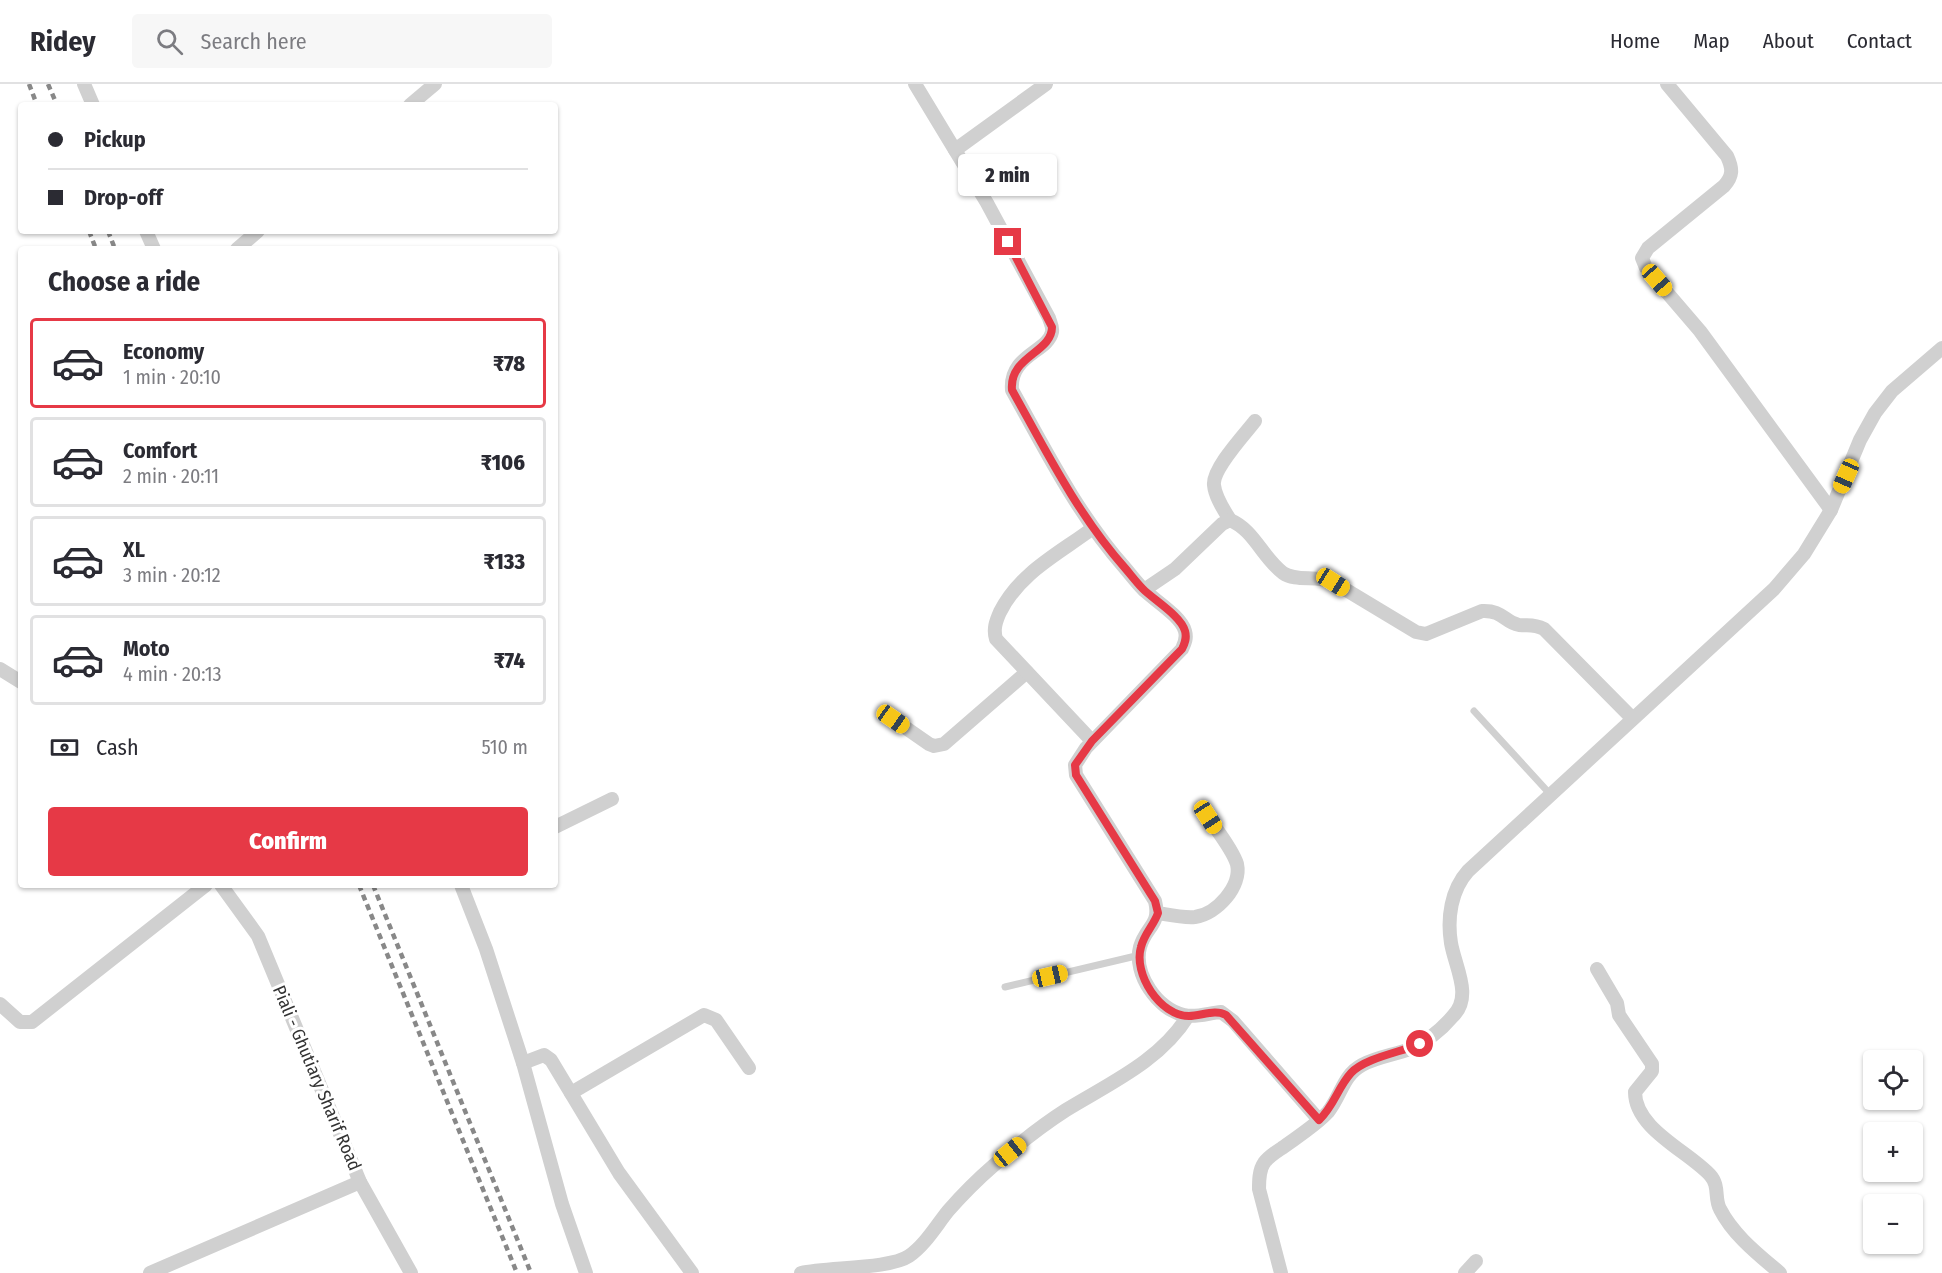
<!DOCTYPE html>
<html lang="en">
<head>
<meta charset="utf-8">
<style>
  :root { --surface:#fff; --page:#f7f7f7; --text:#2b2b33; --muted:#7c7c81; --line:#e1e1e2; --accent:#e63946 }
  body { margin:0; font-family:"Fira Sans Condensed",sans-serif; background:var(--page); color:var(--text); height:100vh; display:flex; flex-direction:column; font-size:22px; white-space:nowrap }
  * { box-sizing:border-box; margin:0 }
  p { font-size:20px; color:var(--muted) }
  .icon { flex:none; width:33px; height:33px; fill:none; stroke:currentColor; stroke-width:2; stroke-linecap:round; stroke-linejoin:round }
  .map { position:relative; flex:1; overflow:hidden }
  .panel { position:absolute; left:18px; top:162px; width:540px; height:642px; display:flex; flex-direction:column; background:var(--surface); border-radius:6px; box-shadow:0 2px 4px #0004 }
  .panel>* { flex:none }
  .guide { position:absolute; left:18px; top:18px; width:540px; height:132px; border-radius:6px; box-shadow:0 2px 4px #0004; display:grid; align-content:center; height:132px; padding:0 30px; background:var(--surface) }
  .buttons { position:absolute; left:1863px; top:966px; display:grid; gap:12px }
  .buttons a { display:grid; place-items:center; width:60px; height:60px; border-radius:6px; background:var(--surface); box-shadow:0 2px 4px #0004; font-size:30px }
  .end { position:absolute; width:27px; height:27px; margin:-14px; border:8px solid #e63946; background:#fff; box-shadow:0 0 0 3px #fff }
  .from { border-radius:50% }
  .bubble { position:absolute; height:42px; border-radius:6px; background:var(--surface); box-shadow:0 2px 4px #0004; font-size:20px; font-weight:800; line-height:42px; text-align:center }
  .car { position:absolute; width:18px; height:36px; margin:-18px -9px; border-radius:8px; box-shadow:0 0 4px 2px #0007; background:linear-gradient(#f5c518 24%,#345 0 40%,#f5c518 0 76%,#345 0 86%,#f5c518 0) }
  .guide b { display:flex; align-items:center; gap:21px; height:57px; font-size:22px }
  .guide b+b { border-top:2px solid var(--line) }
  .guide i { width:15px; height:15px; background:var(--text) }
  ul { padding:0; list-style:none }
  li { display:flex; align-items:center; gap:18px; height:90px; margin:0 12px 9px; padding:0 18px; border:3px solid var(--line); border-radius:6px }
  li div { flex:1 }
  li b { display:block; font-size:22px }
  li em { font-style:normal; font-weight:800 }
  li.current { border-color:var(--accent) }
  li>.icon { width:54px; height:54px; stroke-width:1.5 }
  h2 { padding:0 30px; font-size:27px; line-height:72px }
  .pay { display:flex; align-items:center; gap:15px; height:66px; padding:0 30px; font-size:22px }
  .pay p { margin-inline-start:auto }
  .action { display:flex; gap:12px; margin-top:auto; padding:12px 30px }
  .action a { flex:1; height:69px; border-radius:6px; background:var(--accent); color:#fff; font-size:24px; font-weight:800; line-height:69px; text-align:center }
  header { display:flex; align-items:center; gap:36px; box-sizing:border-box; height:84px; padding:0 30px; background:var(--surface); border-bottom:2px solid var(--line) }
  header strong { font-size:28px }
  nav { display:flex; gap:33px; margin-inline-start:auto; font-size:21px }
  .search { width:420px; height:54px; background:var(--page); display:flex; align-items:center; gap:15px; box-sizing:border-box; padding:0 21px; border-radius:6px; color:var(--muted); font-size:22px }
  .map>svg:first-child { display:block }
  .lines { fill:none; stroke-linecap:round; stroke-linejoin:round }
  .lane { stroke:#d0d0d0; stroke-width:7 }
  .street { stroke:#d0d0d0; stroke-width:14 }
  .rail { stroke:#888; stroke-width:4.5; stroke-dasharray:6 4.5; stroke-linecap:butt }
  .route { stroke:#e63946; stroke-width:8 }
  .labels { text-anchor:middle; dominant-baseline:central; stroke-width:6; stroke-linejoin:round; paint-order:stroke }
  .street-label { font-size:18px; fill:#333; stroke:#fff }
</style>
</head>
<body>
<header>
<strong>Ridey</strong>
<div class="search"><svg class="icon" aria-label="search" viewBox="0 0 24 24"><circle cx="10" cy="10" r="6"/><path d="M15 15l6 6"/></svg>Search here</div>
<nav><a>Home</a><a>Map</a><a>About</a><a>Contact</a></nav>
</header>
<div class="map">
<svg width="1942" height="1189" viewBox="0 0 1942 1189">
  <rect width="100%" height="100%" fill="#fff"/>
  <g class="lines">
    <g class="lane">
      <polyline points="1474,627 1550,710"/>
      <polyline points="1005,903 1140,871"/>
    </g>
    <g class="street">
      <polyline points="84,0 93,21"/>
      <path d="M915,0L987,119L1049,234C1050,238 1053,243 1052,248C1048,268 1009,271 1012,306C1046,367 1078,431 1125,484C1131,491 1137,499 1143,505C1154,516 1181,532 1185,547C1187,554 1185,559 1182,565L1086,664L1075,681L1076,691L1155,817C1161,841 1146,842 1140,863C1133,890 1158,926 1184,931C1195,934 1209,929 1221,928L1233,937L1319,1036"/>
      <path d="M1667,0L1727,72C1733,85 1733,92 1724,102L1648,164L1642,174L1646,184L1700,247L1831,426"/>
      <polyline points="410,21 435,0"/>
      <polyline points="955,66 1046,0"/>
      <polyline points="146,147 154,165"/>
      <polyline points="237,165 258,147"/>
      <path d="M1230,436C1224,426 1215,413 1214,401C1212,385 1245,350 1255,337"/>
      <path d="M1144,506L1175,485L1222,440L1230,436C1254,446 1262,473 1283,489C1296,498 1316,491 1333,498L1416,548L1426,550L1482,527C1503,526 1504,538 1519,541C1529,542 1534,540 1544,545L1632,634"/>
      <polyline points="0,585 21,598"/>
      <polyline points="893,635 929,660 934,662 944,660 1027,588"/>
      <path d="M1092,657L996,555C993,545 996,537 1000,528C1020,488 1060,469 1093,444"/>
      <polyline points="555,743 612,715"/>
      <polyline points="221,801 258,852 360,1098 411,1189"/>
      <polyline points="461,801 486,865 523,979 562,1120 586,1189"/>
      <path d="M1158,829C1170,831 1183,834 1195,833C1217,830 1242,802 1237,780C1233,766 1216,745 1208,733"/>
      <path d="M1597,885L1617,919L1619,931L1652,980V987L1635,1008C1635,1045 1688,1067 1710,1091C1720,1102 1714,1114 1720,1125C1733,1151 1759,1171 1780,1189"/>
      <polyline points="0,920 20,938 32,938 206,801"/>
      <polyline points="523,979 544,971 551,976 619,1089 692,1189"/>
      <polyline points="571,1009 704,931 716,936 749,984"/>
      <polyline points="150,1189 360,1098"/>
      <path d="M801,1189C828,1183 890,1185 909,1172C925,1161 936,1142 948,1127C962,1111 978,1095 993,1082C1016,1062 1041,1042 1066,1026C1110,999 1160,977 1188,932"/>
      <path d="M1281,1189L1259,1105C1259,1097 1259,1086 1264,1079C1268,1073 1276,1068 1282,1064C1297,1053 1315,1042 1328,1028C1341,1012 1343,991 1362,981C1377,973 1394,971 1410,965C1426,958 1442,945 1453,932C1473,912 1455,883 1451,859C1447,834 1451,806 1468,787L1774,505L1804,470L1831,426L1860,356L1875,329L1892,307L1942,264"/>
      <polyline points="1465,1189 1476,1177"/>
    </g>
    <g class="rail">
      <polyline points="29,0 37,21"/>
      <polyline points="48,0 57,21"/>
      <polyline points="89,147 96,165"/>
      <polyline points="108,147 115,165"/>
      <polyline points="359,801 517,1189"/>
      <polyline points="373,801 531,1189"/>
    </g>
  </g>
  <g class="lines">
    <path class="route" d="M1008,158L1052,243C1052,269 1009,272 1012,306C1046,367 1078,431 1125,484C1131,491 1137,499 1143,505C1154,516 1181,532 1185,547C1187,554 1185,559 1182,565L1092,657L1075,681L1076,691L1155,817L1158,829C1154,841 1144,850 1141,863C1133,890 1160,932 1189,932C1201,932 1215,925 1226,931L1319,1036C1334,1022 1338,1003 1351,989C1365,974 1401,968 1420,960"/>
  </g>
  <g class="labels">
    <g class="street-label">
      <text transform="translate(317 994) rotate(67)">Piali - Ghutiary Sharif Road</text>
    </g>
  </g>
</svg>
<div class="buttons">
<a><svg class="icon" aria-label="locate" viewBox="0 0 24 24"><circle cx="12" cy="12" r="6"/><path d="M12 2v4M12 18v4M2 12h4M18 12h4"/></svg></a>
<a>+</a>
<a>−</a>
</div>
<i class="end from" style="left:1420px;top:960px"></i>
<i class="end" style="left:1008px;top:158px"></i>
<div class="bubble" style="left:958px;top:70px;width:99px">2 min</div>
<i class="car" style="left:1657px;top:196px;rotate:139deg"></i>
<i class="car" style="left:1846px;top:392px;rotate:204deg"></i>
<i class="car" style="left:1333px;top:498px;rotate:122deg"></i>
<i class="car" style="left:893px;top:635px;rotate:125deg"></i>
<i class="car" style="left:1208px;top:733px;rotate:147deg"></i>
<i class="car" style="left:1050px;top:892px;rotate:77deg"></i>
<i class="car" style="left:1010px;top:1068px;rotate:51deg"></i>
<div class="guide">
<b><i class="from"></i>Pickup</b>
<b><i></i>Drop-off</b>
</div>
<section class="panel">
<h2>Choose a ride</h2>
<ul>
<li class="current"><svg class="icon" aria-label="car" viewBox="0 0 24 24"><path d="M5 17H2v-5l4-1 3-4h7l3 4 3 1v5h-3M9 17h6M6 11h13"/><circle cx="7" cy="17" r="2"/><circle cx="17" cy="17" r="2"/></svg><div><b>Economy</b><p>1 min · 20:10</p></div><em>₹78</em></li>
<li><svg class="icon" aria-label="car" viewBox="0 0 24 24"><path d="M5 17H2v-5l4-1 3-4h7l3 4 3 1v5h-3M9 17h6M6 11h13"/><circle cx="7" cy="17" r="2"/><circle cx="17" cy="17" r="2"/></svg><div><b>Comfort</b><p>2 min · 20:11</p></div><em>₹106</em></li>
<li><svg class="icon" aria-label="car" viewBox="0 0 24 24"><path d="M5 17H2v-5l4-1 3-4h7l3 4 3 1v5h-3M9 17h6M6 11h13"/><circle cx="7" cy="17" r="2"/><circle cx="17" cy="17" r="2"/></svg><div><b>XL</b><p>3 min · 20:12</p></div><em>₹133</em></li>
<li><svg class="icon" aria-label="car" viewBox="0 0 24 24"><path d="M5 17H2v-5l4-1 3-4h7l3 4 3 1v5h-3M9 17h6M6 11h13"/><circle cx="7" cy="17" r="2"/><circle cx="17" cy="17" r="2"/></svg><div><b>Moto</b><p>4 min · 20:13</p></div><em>₹74</em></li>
</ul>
<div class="pay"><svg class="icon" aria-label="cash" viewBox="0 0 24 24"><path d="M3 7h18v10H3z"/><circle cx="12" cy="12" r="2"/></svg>Cash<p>510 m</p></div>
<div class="action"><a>Confirm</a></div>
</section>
</div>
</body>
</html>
